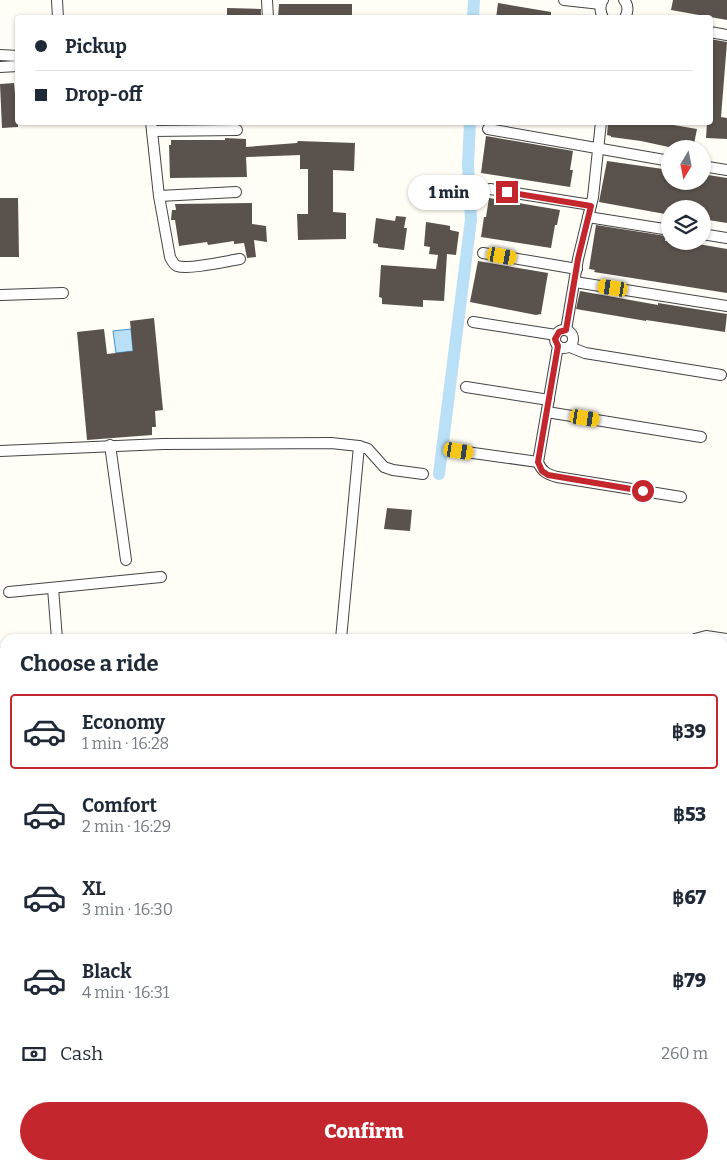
<!DOCTYPE html>
<html lang="en">
<head>
<meta charset="utf-8">
<style>
  :root { --surface:#fff; --page:#f2f2f3; --text:#1f2937; --muted:#747a83; --line:#e0e1e3; --accent:#c4262e }
  body { margin:0; font-family:Bitter,serif; background:var(--page); color:var(--text); height:100vh; display:flex; flex-direction:column; font-size:19px; white-space:nowrap }
  * { box-sizing:border-box; margin:0 }
  p { font-size:16px; color:var(--muted) }
  .icon { flex:none; width:28px; height:28px; fill:none; stroke:currentColor; stroke-width:2; stroke-linecap:round; stroke-linejoin:round }
  .map { position:relative; flex:1; overflow:hidden }
  .drawer { position:absolute; left:0px; top:634px; width:728px; height:536px; display:flex; flex-direction:column; background:var(--surface); border-radius:15px 15px 0 0; box-shadow:0 1px 4px #0004 }
  .drawer>* { flex:none }
  .hud { position:absolute; left:15px; top:15px; width:698px; height:110px; border-radius:5px; box-shadow:0 1px 4px #0004; display:grid; align-content:center; height:110px; padding:0 20px; background:var(--surface) }
  .needle { width:32px; rotate:190deg }
  .controls { position:absolute; left:661px; top:140px; display:grid; gap:10px }
  .controls a { display:grid; place-items:center; width:50px; height:50px; border-radius:50%; background:var(--surface); box-shadow:0 1px 4px #0004; font-size:25px }
  .end { position:absolute; width:22px; height:22px; margin:-11px; border:6px solid #c4262e; background:#fff; box-shadow:0 0 0 2px #fff }
  .from { border-radius:50% }
  .bubble { position:absolute; height:35px; border-radius:18px; background:var(--surface); box-shadow:0 1px 4px #0004; font-size:16px; font-weight:800; line-height:35px; text-align:center }
  .car { position:absolute; width:15px; height:30px; margin:-15px -8px; border-radius:6px; box-shadow:0 0 4px 1px #0007; background:linear-gradient(#f5c518 24%,#345 0 40%,#f5c518 0 76%,#345 0 86%,#f5c518 0) }
  .hud b { display:flex; align-items:center; gap:18px; height:48px; font-size:19px }
  .hud b+b { border-top:1px solid var(--line) }
  .hud i { width:12px; height:12px; background:var(--text) }
  ul { padding:0; list-style:none }
  li { display:flex; align-items:center; gap:15px; height:75px; margin:0 10px 8px; padding:0 10px; border:2px solid transparent; border-radius:5px }
  li div { flex:1 }
  li b { display:block; font-size:19px }
  li em { font-style:normal; font-weight:800 }
  li.current { border-color:var(--accent) }
  li>.icon { width:45px; height:45px; stroke-width:1.5 }
  h2 { padding:0 20px; font-size:22px; line-height:60px }
  .pay { display:flex; align-items:center; gap:12px; height:55px; padding:0 20px; font-size:19px }
  .pay p { margin-inline-start:auto }
  .action { display:flex; gap:10px; margin-top:auto; padding:10px 20px }
  .action a { flex:1; height:58px; border-radius:30px; background:var(--accent); color:#fff; font-size:20px; font-weight:800; line-height:58px; text-align:center }
  .map>svg:first-child { display:block }
  .water { fill:#b9e0f7; stroke:#3f96cf }
  .lines { fill:none; stroke-linecap:round; stroke-linejoin:round }
  .canal { stroke:#b9e0f7; stroke-width:12 }
  .building { fill:#5a524d }
  .street-casing { stroke:#444; stroke-width:12 }
  .street { stroke:#fff; stroke-width:10 }
  .route { stroke:#c4262e; stroke-width:6 }
</style>
</head>
<body>
<div class="map">
<svg width="727" height="1169" viewBox="0 0 727 1169">
  <rect width="100%" height="100%" fill="#fffdf5"/>
  <polygon class="water" points="131,329 133,351 116,353 113,331"/>
  <g class="lines">
    <g class="canal">
      <polyline points="473,18 474,0"/>
      <polyline points="439,474 471,219 468,165 470,122"/>
    </g>
  </g>
  <g class="building">
    <polygon points="673,0 727,0 727,20 671,10"/>
    <polygon points="498,3 551,12 551,18 496,18"/>
    <polygon points="279,4 352,4 352,18 278,18"/>
    <polygon points="227,8 261,9 261,18 227,18"/>
    <polygon points="710,39 727,42 721,117 727,118 727,139 706,138 707,122 710,122"/>
    <polygon points="14,83 18,127 2,128 0,84"/>
    <polygon points="608,122 644,122 654,124 656,122 697,129 693,149 678,149 641,141 611,137 611,136 607,135"/>
    <polygon points="486,136 573,151 570,170 573,170 570,187 481,173"/>
    <polygon points="225,138 246,139 246,147 297,143 298,141 355,143 354,171 333,170 333,212 346,213 346,239 298,240 297,214 308,214 308,169 300,169 300,155 246,157 247,177 170,178 169,145 171,145 171,140 225,140"/>
    <polygon points="607,161 670,170 670,181 702,181 702,174 727,178 727,223 702,219 702,209 670,209 670,214 665,214 599,202"/>
    <polygon points="0,198 18,198 19,257 0,257"/>
    <polygon points="489,198 560,210 557,225 555,225 551,248 481,237 484,217 486,217"/>
    <polygon points="252,203 252,224 266,226 267,242 254,240 256,257 247,258 244,243 234,244 234,241 208,245 207,242 179,246 175,220 171,220 172,210 176,210 175,204"/>
    <polygon points="396,216 406,217 404,228 407,228 404,250 378,247 378,244 373,243 376,218 395,221"/>
    <polygon points="426,222 445,225 450,226 450,230 459,232 456,255 447,254 444,301 423,300 423,307 382,304 382,298 379,297 381,265 436,269 438,255 429,254 430,247 424,246"/>
    <polygon points="596,225 666,236 665,241 681,241 727,249 727,293 594,272 595,270 589,269"/>
    <polygon points="478,261 548,273 541,314 536,315 470,302"/>
    <polygon points="580,291 658,305 658,303 727,314 725,332 646,320 646,321 576,309"/>
    <polygon points="154,318 163,410 155,411 156,427 152,427 152,435 87,440 77,332 104,329 107,354 133,351 130,321"/>
    <polygon points="387,508 412,510 410,531 384,529"/>
  </g>
  <g class="lines">
    <defs>
      <g id="street">
        <polyline points="57,0 58,18"/>
        <polyline points="267,0 268,18"/>
        <polyline points="564,0 601,4"/>
        <path d="M603,0C599,6 600,11 603,18"/>
        <path d="M624,0C629,6 628,11 625,18"/>
        <polyline points="710,32 727,35"/>
        <polyline points="0,55 18,56"/>
        <polyline points="0,67 18,66"/>
        <path d="M151,122L159,196L170,257C172,261 173,264 177,266C189,270 227,261 240,259"/>
        <polyline points="488,129 670,161"/>
        <polyline points="152,131 237,130"/>
        <polyline points="702,166 727,170"/>
        <polyline points="490,189 591,205"/>
        <polyline points="159,196 236,192"/>
        <polyline points="588,217 670,230"/>
        <polyline points="702,234 727,238"/>
        <polyline points="483,253 577,269"/>
        <polyline points="575,282 727,306"/>
        <polyline points="0,295 63,293"/>
        <polyline points="473,322 556,335"/>
        <circle cx="564" cy="339" r="9"/>
        <polyline points="566,330 578,259 593,197 601,122"/>
        <path d="M558,346L538,462C542,472 547,474 557,477L681,497"/>
        <polyline points="570,347 585,353 721,375"/>
        <polyline points="466,387 549,400"/>
        <polyline points="547,412 701,437"/>
        <polyline points="110,445 126,560"/>
        <polyline points="0,451 163,444 331,443 359,446 368,449 384,467 393,470 423,474"/>
        <polyline points="459,451 538,462"/>
        <polyline points="53,588 57,639"/>
        <polyline points="9,592 161,577"/>
        <polyline points="341,639 359,446"/>
        <polyline points="695,639 706,636 727,639"/>
        <polyline points="0,653 5,653"/>
        <polyline points="0,717 5,717"/>
        <polyline points="0,781 5,780"/>
        <polyline points="0,844 5,844"/>
        <polyline points="0,930 5,930"/>
        <polyline points="0,975 5,977"/>
        <polyline points="722,982 727,984"/>
        <polyline points="0,1042 5,1041"/>
        <polyline points="722,1074 727,1075"/>
        <polyline points="0,1108 5,1107"/>
        <polyline points="566,1165 578,1168"/>
        <polyline points="40,1169 46,1168"/>
        <polyline points="320,1169 320,1165"/>
        <polyline points="480,1169 481,1165"/>
        <polyline points="679,1169 680,1165"/>
      </g>
    </defs>
    <use href="#street" class="street-casing"/>
    <use href="#street" class="street"/>
  </g>
  <g class="lines">
    <polyline class="route" points="507,192 591,206 578,259 566,330 559,332 555,339 558,346 538,462 542,471 548,475 643,491"/>
  </g>
</svg>
<div class="controls">
<a><svg class="needle" viewBox="-14 -14 28 28"><path d="M0-13l5 13h-10z" fill="#e53935"/><path d="M0 13l5-13h-10z" fill="#747a83"/></svg></a>
<a><svg class="icon" aria-label="layers" viewBox="0 0 24 24"><path d="M12 4l9 5-9 5-9-5zM3 14l9 5 9-5"/></svg></a>
</div>
<i class="end from" style="left:643px;top:491px"></i>
<i class="end" style="left:507px;top:192px"></i>
<div class="bubble" style="left:408px;top:175px;width:82px">1 min</div>
<i class="car" style="left:502px;top:256px;rotate:100deg"></i>
<i class="car" style="left:613px;top:288px;rotate:279deg"></i>
<i class="car" style="left:585px;top:418px;rotate:99deg"></i>
<i class="car" style="left:459px;top:451px;rotate:99deg"></i>
<div class="hud">
<b><i class="from"></i>Pickup</b>
<b><i></i>Drop-off</b>
</div>
<section class="drawer">
<h2>Choose a ride</h2>
<ul>
<li class="current"><svg class="icon" aria-label="car" viewBox="0 0 24 24"><path d="M5 17H2v-5l4-1 3-4h7l3 4 3 1v5h-3M9 17h6M6 11h13"/><circle cx="7" cy="17" r="2"/><circle cx="17" cy="17" r="2"/></svg><div><b>Economy</b><p>1 min · 16:28</p></div><em>฿39</em></li>
<li><svg class="icon" aria-label="car" viewBox="0 0 24 24"><path d="M5 17H2v-5l4-1 3-4h7l3 4 3 1v5h-3M9 17h6M6 11h13"/><circle cx="7" cy="17" r="2"/><circle cx="17" cy="17" r="2"/></svg><div><b>Comfort</b><p>2 min · 16:29</p></div><em>฿53</em></li>
<li><svg class="icon" aria-label="car" viewBox="0 0 24 24"><path d="M5 17H2v-5l4-1 3-4h7l3 4 3 1v5h-3M9 17h6M6 11h13"/><circle cx="7" cy="17" r="2"/><circle cx="17" cy="17" r="2"/></svg><div><b>XL</b><p>3 min · 16:30</p></div><em>฿67</em></li>
<li><svg class="icon" aria-label="car" viewBox="0 0 24 24"><path d="M5 17H2v-5l4-1 3-4h7l3 4 3 1v5h-3M9 17h6M6 11h13"/><circle cx="7" cy="17" r="2"/><circle cx="17" cy="17" r="2"/></svg><div><b>Black</b><p>4 min · 16:31</p></div><em>฿79</em></li>
</ul>
<div class="pay"><svg class="icon" aria-label="cash" viewBox="0 0 24 24"><path d="M3 7h18v10H3z"/><circle cx="12" cy="12" r="2"/></svg>Cash<p>260 m</p></div>
<div class="action"><a>Confirm</a></div>
</section>
</div>
</body>
</html>
